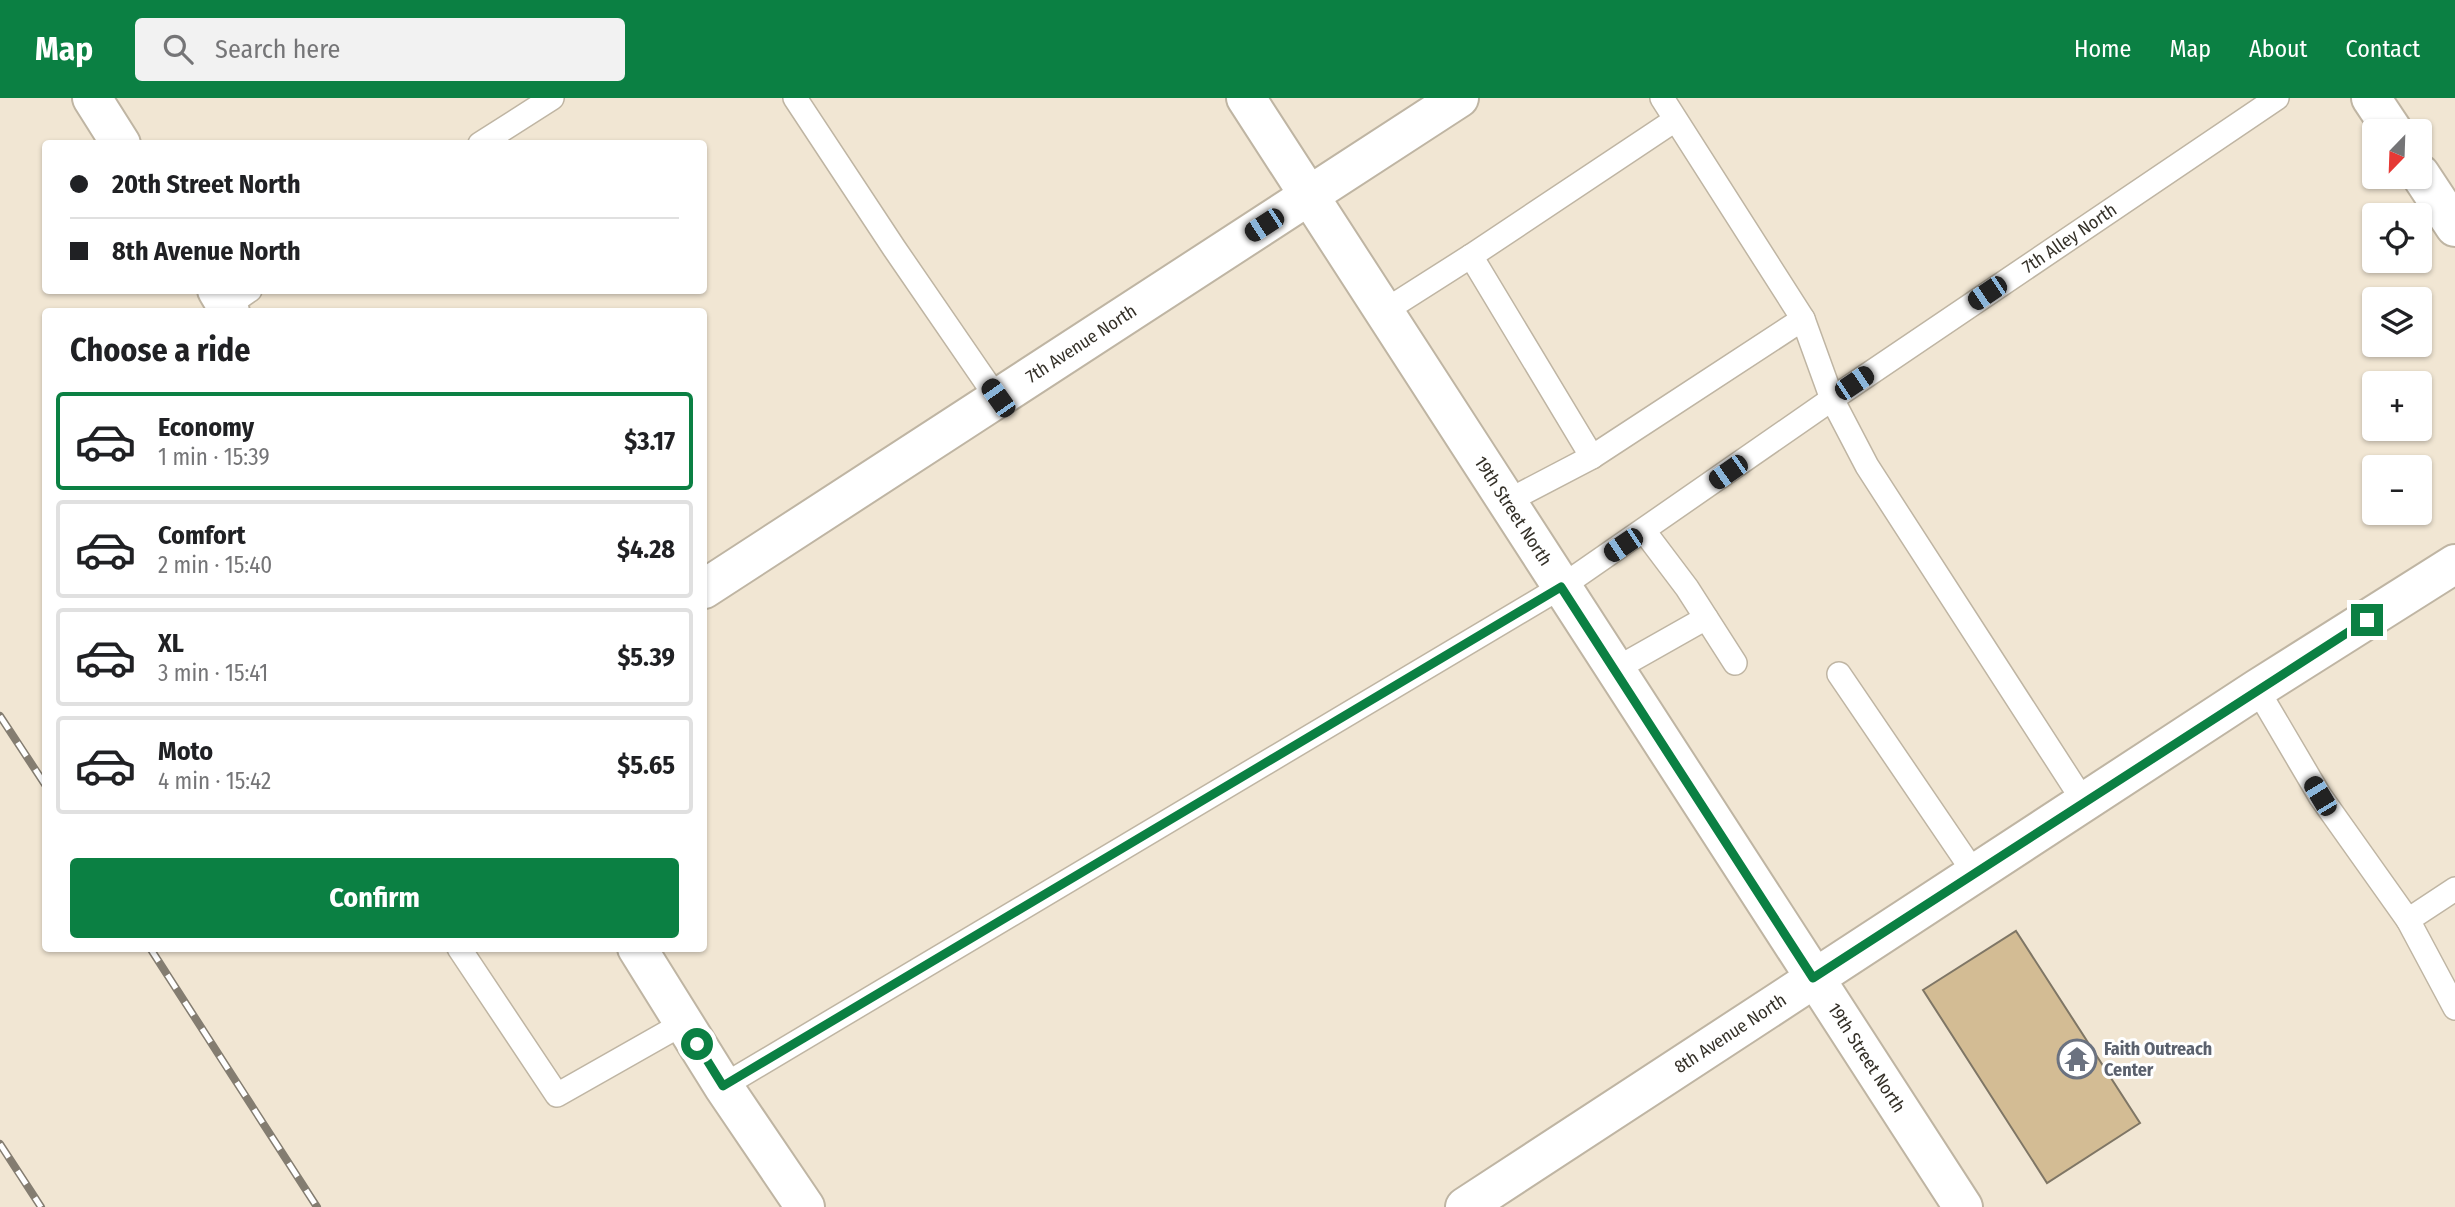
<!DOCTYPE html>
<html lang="en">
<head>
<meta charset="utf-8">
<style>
  :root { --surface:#fff; --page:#f2f2f2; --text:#202124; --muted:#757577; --line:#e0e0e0; --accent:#0b8043 }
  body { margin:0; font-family:"Fira Sans Condensed",sans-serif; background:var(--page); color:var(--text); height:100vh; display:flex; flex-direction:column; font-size:26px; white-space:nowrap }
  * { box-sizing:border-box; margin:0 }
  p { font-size:23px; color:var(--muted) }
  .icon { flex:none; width:38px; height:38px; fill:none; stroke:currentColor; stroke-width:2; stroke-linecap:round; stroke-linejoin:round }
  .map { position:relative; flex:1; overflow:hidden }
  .sheet { position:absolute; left:42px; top:210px; width:665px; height:644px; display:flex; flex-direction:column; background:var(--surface); border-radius:7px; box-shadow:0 2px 5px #0004 }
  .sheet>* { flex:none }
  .top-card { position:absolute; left:42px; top:42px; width:665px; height:154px; border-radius:7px; box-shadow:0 2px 5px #0004; display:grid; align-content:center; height:154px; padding:0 28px; background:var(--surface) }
  .needle { width:46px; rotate:203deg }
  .controls { position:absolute; left:2362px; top:21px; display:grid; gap:14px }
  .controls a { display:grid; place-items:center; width:70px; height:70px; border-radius:7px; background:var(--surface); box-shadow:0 2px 5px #0004; font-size:35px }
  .end { position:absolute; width:32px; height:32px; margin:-16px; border:9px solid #0b8043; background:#fff; box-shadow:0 0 0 4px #fff }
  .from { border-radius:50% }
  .car { position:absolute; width:21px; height:42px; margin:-21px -10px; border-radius:9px; box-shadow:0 0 5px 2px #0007; background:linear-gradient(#222 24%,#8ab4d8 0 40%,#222 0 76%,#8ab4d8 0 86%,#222 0) }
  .top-card b { display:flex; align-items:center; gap:24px; height:66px; font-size:26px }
  .top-card b+b { border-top:2px solid var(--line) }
  .top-card i { width:18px; height:18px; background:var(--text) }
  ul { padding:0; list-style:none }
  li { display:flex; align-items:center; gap:21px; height:98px; margin:0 14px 10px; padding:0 14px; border:4px solid var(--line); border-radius:7px }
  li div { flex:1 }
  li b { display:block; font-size:26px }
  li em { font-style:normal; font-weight:700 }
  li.active { border-color:var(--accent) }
  li>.icon { width:63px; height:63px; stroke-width:1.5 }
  h2 { padding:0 28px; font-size:32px; line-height:84px }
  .button { display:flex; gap:14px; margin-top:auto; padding:14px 28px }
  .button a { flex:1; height:80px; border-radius:7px; background:var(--accent); color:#fff; font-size:28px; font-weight:700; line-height:80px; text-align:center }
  header { display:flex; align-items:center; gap:42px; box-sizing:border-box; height:98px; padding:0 35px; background:var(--accent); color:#fff }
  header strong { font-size:33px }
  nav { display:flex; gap:38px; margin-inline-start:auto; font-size:24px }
  .search { width:490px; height:63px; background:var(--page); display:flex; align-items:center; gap:18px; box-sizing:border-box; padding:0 24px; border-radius:7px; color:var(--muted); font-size:26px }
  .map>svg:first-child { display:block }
  .building { fill:#d3bc94; stroke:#7f7665; stroke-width:2 }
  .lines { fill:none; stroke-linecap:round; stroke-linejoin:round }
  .service-casing { stroke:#bfb5a3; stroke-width:26 }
  .minor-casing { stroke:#bfb5a3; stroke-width:42 }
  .tertiary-casing { stroke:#bfb5a3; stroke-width:42 }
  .service { stroke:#fff; stroke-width:23 }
  .minor { stroke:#fff; stroke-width:38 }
  .tertiary { stroke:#fff; stroke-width:38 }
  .rail-casing { stroke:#847d71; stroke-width:8 }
  .rail { stroke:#fff; stroke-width:5; stroke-dasharray:16; stroke-linecap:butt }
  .route { stroke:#0b8043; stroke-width:9 }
  .labels { text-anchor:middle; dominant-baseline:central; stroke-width:6; stroke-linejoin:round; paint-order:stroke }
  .street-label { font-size:18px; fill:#343028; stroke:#fff }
  .worship-label { font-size:18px; font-weight:bold; fill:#5b616d; stroke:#fff; text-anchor:start }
</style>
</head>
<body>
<header>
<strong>Map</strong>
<div class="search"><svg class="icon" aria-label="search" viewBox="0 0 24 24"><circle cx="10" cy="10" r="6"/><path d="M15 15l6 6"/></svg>Search here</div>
<nav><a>Home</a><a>Map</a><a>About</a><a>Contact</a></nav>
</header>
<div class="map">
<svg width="2455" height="1109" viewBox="0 0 2455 1109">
  <rect width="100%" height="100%" fill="#f1e6d3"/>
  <polygon class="building" points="2016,833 2140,1025 2047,1085 1923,892"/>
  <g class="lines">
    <defs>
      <g id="service">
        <polyline points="795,0 894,150 997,300"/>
        <polyline points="1662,0 1803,221 1832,301 1867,368 2084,704"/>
        <polyline points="480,46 552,0"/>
        <polyline points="1471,158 1675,22"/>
        <polyline points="227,208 250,192"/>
        <polyline points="1383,214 1471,158 1592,359 1506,404"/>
        <polyline points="1592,359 1803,221"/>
        <polyline points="1644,433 1687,490 1735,565"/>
        <polyline points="1614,572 1706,520"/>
        <polyline points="1839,576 1975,776"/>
        <polyline points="2257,591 2320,698 2408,822 2455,791"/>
        <polyline points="2408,822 2455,910"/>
        <polyline points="459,850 557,997 684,925"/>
        <path id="s1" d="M723,988L1561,489L1832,301L2277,0"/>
      </g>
      <g id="minor">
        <polyline points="92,0 121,46"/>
        <polyline points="217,192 230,214"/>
        <path id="s2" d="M704,491L1459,0"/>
        <polyline points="637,850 723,988 805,1109"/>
        <path id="s3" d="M1465,1109L2257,591L2455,466"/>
      </g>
      <g id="tertiary">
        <path id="s4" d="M1246,0L1963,1109"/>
        <polyline points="2371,0 2393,33"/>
        <polyline points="2420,76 2455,129"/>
      </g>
    </defs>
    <use href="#service" class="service-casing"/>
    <use href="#minor" class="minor-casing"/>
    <use href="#tertiary" class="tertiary-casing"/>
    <use href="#service" class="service"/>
    <use href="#minor" class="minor"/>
    <use href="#tertiary" class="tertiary"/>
    <defs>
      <g id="rail">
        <polyline points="0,618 46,688"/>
        <polyline points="150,850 317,1109"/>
        <polyline points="0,1046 41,1109"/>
      </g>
    </defs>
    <use href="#rail" class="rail-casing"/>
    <use href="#rail" class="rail"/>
  </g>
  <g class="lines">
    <polyline class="route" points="697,946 723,988 1561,489 1813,880 2367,522"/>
  </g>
  <defs>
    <symbol id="temple-ring" viewBox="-11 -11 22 22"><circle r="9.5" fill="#fff" stroke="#6b7280" stroke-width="1.5"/><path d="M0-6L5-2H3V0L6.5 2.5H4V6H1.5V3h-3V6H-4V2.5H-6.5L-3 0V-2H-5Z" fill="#6b7280"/></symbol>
  </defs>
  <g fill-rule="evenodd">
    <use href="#temple-ring" x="2055" y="939" width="44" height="44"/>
  </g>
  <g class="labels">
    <g class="street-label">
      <text stroke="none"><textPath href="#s1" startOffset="1592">7th Alley North</textPath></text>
      <text stroke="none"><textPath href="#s2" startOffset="450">7th Avenue North</textPath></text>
      <text stroke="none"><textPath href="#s4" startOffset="492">19th Street North</textPath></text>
      <text stroke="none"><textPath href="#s3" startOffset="317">8th Avenue North</textPath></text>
      <text stroke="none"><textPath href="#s4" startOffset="1143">19th Street North</textPath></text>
    </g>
    <g class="worship-label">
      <text x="2104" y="951">Faith Outreach<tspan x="2104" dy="21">Center</tspan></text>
    </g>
  </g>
</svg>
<div class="controls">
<a><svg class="needle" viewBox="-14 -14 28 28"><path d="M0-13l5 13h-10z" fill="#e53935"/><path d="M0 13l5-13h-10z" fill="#757577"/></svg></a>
<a><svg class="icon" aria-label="locate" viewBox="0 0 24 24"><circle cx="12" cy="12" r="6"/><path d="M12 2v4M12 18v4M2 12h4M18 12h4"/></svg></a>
<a><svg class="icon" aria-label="layers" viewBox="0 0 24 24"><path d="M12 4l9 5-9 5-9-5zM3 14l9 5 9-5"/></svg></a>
<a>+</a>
<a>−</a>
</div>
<i class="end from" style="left:697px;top:946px"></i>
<i class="end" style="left:2367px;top:522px"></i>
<i class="car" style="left:1264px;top:127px;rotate:237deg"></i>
<i class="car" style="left:1987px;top:195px;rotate:236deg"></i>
<i class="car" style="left:1854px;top:285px;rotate:56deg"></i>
<i class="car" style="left:998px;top:300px;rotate:325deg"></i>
<i class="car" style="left:1728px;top:374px;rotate:235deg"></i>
<i class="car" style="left:1623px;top:447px;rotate:236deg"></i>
<i class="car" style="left:2320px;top:698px;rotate:329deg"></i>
<div class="top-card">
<b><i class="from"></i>20th Street North</b>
<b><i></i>8th Avenue North</b>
</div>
<section class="sheet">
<h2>Choose a ride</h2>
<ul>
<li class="active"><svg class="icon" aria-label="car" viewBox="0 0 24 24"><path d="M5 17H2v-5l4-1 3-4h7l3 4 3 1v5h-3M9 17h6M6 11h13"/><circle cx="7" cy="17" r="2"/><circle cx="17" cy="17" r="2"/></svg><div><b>Economy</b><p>1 min · 15:39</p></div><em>$3.17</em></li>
<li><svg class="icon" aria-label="car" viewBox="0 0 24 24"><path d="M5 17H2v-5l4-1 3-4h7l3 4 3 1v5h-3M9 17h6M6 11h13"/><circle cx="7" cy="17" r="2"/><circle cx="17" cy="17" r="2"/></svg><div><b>Comfort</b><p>2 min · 15:40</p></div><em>$4.28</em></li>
<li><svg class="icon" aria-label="car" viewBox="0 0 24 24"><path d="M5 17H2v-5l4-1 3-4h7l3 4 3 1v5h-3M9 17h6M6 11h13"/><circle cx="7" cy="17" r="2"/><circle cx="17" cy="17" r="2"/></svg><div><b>XL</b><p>3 min · 15:41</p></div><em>$5.39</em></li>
<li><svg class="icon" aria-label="car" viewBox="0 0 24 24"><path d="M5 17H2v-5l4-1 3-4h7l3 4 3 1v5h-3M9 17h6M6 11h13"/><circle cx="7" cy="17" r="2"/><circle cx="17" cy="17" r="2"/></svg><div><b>Moto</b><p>4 min · 15:42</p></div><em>$5.65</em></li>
</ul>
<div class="button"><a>Confirm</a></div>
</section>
</div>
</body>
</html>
